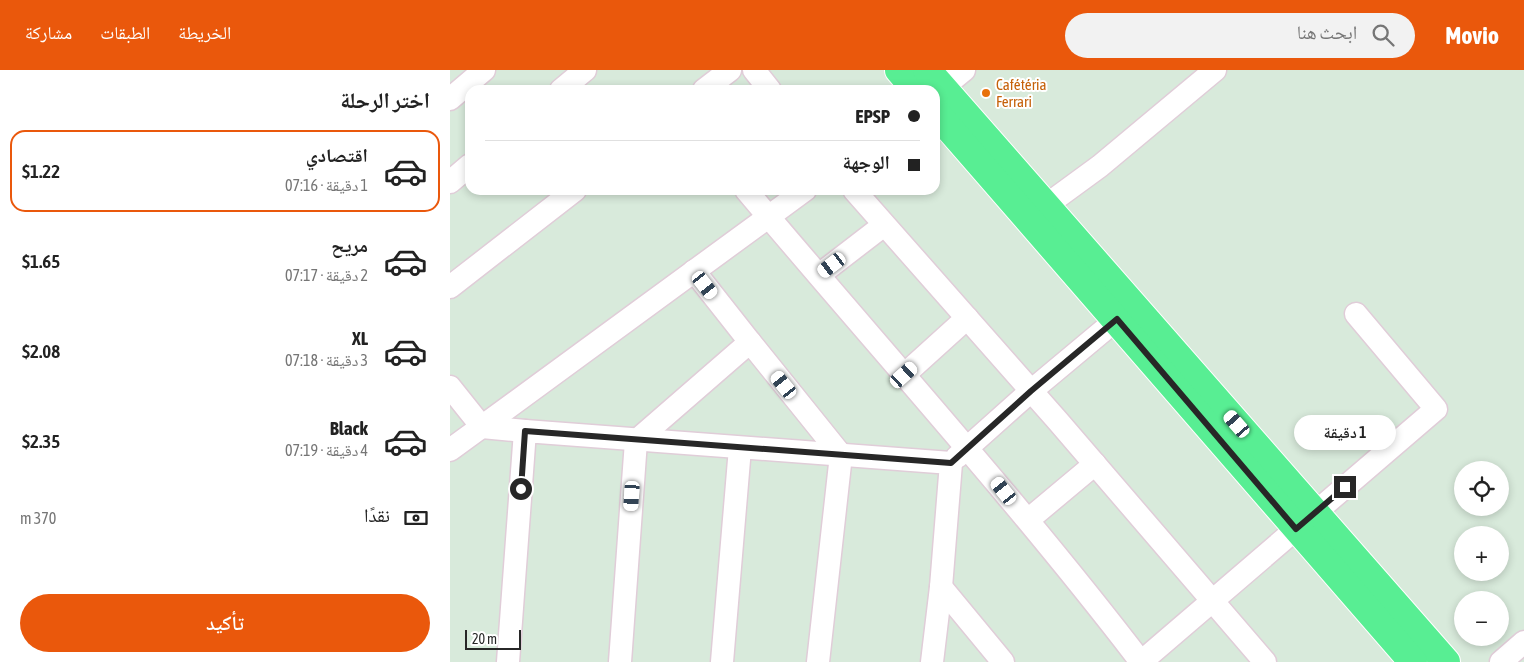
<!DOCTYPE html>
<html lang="ar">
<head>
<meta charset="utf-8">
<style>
  :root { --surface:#fff; --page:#f2f2f2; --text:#222; --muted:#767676; --line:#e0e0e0; --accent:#ea580c }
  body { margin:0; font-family:"Asap Condensed","Noto Naskh Arabic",sans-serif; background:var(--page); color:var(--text); direction:rtl; height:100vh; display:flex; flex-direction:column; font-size:19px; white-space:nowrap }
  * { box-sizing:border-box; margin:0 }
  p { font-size:16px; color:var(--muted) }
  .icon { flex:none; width:28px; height:28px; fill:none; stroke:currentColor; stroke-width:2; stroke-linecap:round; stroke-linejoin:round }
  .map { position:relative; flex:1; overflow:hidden; direction:ltr }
  .details { display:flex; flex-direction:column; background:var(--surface); width:450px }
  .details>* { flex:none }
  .top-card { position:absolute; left:15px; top:15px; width:475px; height:110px; border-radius:15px; box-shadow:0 2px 8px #0003; direction:rtl; display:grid; align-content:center; height:110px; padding:0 20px; background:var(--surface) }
  .tools { position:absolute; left:1004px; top:391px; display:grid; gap:10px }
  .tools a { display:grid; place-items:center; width:55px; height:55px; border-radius:50%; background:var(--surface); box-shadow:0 2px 8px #0003; font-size:25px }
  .scale { position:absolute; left:15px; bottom:12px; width:56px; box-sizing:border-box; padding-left:5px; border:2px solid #272727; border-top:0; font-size:14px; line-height:18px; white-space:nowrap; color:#272727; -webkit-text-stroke:4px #fff; paint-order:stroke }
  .end { position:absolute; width:22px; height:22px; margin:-11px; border:6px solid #272727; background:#fff; box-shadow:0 0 0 2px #fff }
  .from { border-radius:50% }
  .bubble { position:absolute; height:35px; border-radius:18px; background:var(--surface); box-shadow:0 2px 8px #0003; font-size:16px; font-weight:600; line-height:35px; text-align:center; direction:rtl }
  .car { position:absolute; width:15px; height:30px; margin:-15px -8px; border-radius:6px; box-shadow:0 0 4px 1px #0007; background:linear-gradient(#fff 24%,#345 0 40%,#fff 0 76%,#345 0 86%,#fff 0) }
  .top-card b { display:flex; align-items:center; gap:18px; height:48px; font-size:19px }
  .top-card b+b { border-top:1px solid var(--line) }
  .top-card i { width:12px; height:12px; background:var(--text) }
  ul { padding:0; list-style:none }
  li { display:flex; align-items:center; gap:15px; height:82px; margin:0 10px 8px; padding:0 10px; border:2px solid transparent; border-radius:15px }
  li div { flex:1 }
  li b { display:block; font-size:19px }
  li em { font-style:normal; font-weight:600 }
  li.current { border-color:var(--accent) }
  li>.icon { width:45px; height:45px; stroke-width:1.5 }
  h2 { padding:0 20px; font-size:22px; line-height:60px }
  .pay { display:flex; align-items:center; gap:12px; height:55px; padding:0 20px; font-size:19px }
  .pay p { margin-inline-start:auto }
  .button { display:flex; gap:10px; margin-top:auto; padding:10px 20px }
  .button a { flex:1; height:58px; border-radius:30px; background:var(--accent); color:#fff; font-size:20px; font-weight:600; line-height:58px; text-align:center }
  header { display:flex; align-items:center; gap:30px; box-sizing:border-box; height:70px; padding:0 25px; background:var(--accent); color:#fff }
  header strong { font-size:24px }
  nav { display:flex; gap:28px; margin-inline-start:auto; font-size:18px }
  .search { width:350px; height:45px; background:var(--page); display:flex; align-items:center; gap:12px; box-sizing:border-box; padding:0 18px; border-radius:28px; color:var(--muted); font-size:19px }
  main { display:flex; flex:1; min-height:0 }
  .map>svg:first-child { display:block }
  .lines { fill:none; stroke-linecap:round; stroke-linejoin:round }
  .minor-casing { stroke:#e0cdd8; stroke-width:25 }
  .primary-casing { stroke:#fff; stroke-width:30 }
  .minor { stroke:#fff; stroke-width:22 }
  .primary { stroke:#58ee93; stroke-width:28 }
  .route { stroke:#272727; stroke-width:6 }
  .food-dot { fill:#e8710a; stroke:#fff; stroke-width:2 }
  .labels { text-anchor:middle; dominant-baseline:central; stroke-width:4; stroke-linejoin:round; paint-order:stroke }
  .food-label { font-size:15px; fill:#c56008; stroke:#fff; text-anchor:start }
</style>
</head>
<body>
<header>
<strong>Movio</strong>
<div class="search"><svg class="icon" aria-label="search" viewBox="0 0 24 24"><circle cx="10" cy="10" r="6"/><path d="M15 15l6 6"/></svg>ابحث هنا</div>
<nav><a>الخريطة</a><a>الطبقات</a><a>مشاركة</a></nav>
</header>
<main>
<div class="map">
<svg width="1074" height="592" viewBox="0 0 1074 592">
  <rect width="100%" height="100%" fill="#d8eadb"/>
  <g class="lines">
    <defs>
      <g id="minor">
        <polyline points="304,0 320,20"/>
        <polyline points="111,20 135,0"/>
        <polyline points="254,20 280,0"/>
        <polyline points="485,24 514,0"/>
        <polyline points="0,29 34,0"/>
        <polyline points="0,112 20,95"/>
        <path d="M296,120C428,277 566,429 691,592"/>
        <polyline points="404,120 607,350 815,592"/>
        <polyline points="583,145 650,96 765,0"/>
        <polyline points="244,201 300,272"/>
        <polyline points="369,205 434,155"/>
        <polyline points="0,217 125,120"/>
        <polyline points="454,305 517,248"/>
        <polyline points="0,317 32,357 75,361"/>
        <polyline points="0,380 355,120"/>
        <polyline points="507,387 581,321 678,240"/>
        <polyline points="578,450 645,394"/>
        <polyline points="491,517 553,592"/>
        <polyline points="58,592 75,361 501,393 491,517 482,592"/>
        <polyline points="170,592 186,371 300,272 391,385 368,592"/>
        <polyline points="272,592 290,378"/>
        <polyline points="691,592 986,339 906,244"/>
        <polyline points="1051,592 1074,572"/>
      </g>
      <g id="primary">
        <polyline points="449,0 466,20"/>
        <polyline points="477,0 996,592"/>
        <polyline points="485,42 963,592"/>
      </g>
    </defs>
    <use href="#minor" class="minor-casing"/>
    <use href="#primary" class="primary-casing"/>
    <use href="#minor" class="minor"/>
    <use href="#primary" class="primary"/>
  </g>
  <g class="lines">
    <polyline class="route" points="71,419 75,361 501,393 581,321 667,249 846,459 895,417"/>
  </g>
  <circle class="food-dot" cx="536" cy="23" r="5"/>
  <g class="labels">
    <g class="food-label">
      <text x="546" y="14">Cafétéria<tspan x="546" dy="17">Ferrari</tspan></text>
    </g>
  </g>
</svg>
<div class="tools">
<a><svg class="icon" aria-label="locate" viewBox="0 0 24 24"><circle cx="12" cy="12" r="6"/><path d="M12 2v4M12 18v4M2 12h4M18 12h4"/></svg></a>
<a>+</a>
<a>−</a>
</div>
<div class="scale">20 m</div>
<i class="end from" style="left:71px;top:419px"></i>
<i class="end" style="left:895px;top:417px"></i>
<div class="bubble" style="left:844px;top:345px;width:102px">1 دقيقة</div>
<i class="car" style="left:382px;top:195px;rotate:233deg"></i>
<i class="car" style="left:255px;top:215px;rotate:142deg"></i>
<i class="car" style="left:454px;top:305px;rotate:48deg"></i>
<i class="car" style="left:334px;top:315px;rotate:321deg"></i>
<i class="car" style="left:787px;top:354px;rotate:319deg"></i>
<i class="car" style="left:554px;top:421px;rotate:321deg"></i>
<i class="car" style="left:182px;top:426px;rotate:184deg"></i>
<div class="top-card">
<b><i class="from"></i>EPSP</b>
<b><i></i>الوجهة</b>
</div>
</div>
<section class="details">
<h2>اختر الرحلة</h2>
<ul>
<li class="current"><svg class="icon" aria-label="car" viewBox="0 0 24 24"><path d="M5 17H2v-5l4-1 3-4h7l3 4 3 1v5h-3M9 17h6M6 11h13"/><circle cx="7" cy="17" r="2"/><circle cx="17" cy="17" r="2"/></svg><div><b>اقتصادي</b><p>1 دقيقة · 07:16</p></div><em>$1.22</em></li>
<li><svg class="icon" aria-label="car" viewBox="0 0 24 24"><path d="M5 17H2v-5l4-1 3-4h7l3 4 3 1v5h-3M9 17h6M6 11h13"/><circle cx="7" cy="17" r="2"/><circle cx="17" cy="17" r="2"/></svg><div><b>مريح</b><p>2 دقيقة · 07:17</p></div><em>$1.65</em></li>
<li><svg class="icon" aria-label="car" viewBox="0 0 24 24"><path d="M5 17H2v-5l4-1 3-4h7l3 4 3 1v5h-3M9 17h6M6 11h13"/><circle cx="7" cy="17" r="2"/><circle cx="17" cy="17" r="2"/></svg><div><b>XL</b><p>3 دقيقة · 07:18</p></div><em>$2.08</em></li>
<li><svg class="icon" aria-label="car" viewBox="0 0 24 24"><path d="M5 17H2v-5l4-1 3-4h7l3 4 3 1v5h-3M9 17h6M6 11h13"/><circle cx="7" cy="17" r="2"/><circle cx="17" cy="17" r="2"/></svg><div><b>Black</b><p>4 دقيقة · 07:19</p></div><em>$2.35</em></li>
</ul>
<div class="pay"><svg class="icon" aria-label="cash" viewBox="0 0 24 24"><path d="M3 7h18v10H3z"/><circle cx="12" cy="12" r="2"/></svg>نقدًا<p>370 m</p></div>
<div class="button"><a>تأكيد</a></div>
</section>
</main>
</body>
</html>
